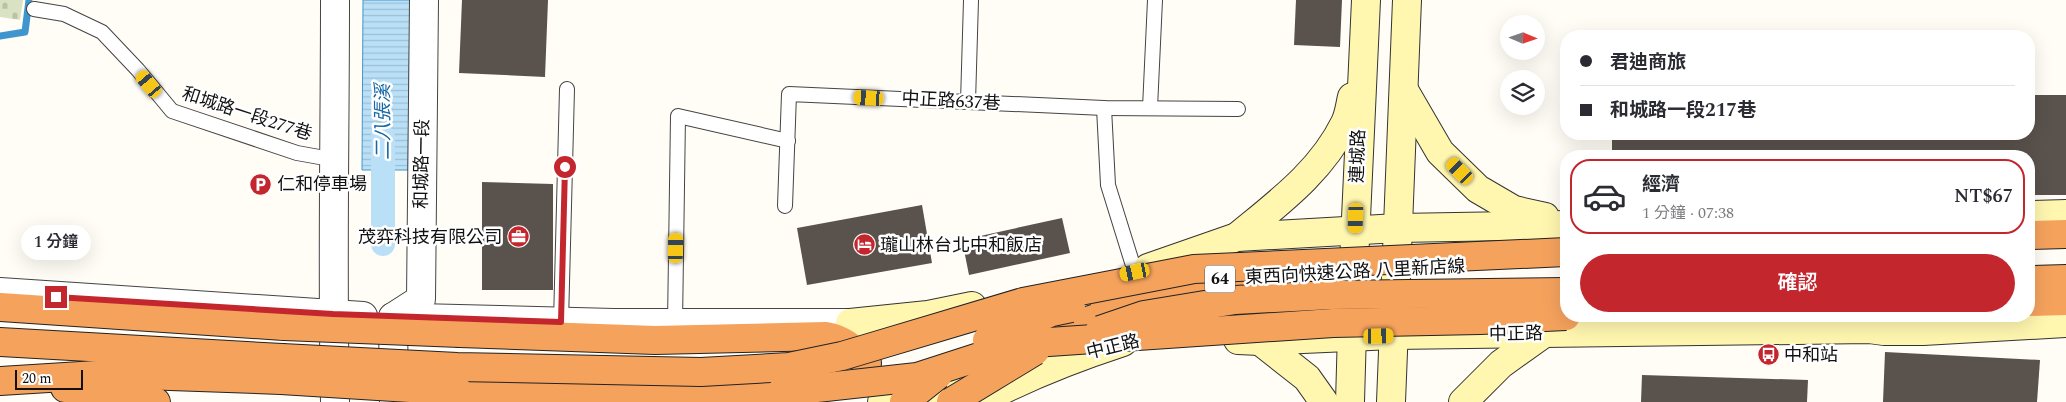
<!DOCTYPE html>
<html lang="zh-TW">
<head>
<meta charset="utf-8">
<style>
  :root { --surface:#fff; --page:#f7f7f7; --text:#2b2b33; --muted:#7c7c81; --line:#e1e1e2; --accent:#c4262e }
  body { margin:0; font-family:Spectral,"Noto Sans TC",serif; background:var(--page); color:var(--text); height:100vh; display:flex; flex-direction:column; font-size:19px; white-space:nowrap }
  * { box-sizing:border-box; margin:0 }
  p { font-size:16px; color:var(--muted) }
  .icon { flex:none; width:28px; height:28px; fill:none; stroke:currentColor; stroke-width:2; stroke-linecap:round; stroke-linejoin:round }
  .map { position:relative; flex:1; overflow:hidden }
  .sheet { position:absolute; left:1560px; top:150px; width:475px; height:172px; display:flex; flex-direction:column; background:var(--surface); border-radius:20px; box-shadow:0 5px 20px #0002 }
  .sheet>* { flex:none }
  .hud { position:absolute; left:1560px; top:30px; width:475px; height:110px; border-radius:20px; box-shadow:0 5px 20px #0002; display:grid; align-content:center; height:110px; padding:0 20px; background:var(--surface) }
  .needle { width:32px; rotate:92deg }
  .controls { position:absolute; left:1500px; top:15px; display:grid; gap:10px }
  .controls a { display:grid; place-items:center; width:45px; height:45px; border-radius:50%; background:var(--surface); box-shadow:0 5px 20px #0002; font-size:25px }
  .scale { position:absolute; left:15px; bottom:12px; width:68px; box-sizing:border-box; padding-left:5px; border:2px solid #111; border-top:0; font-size:14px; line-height:18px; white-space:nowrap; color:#111; -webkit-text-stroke:4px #fff; paint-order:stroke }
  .end { position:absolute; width:22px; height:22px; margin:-11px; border:6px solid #c4262e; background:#fff; box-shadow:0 0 0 2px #fff }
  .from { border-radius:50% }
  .bubble { position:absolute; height:35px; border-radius:18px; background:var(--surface); box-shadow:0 5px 20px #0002; font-size:16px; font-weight:600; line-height:35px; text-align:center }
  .car { position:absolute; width:15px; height:30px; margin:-15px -8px; border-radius:6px; box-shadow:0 0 4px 1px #0007; background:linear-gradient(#f5c518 24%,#345 0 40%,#f5c518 0 76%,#345 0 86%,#f5c518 0) }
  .hud b { display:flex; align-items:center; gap:18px; height:48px; font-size:19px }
  .hud b+b { border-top:1px solid var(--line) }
  .hud i { width:12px; height:12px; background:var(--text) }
  ul { padding:9px 0 0; list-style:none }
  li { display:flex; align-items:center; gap:15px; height:75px; margin:0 10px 8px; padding:0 10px; border:2px solid transparent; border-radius:20px }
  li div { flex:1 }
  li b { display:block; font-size:19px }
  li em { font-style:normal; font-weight:600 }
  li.active { border-color:var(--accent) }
  li>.icon { width:45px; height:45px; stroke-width:1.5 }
  .primary-button { display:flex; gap:10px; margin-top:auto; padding:10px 20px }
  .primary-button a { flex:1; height:58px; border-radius:30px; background:var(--accent); color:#fff; font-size:20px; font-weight:600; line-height:58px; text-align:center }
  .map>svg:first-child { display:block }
  .cemetery { fill:url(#cemetery-stones) }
  .water { fill:url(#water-rules); stroke:#3f96cf }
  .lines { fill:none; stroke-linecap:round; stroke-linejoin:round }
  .stream { stroke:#3f96cf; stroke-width:7 }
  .canal { stroke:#b9e0f7; stroke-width:24 }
  .building { fill:#5a524d }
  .lane-casing { stroke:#444; stroke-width:16 }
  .street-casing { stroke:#444; stroke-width:30 }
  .secondary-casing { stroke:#333; stroke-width:30 }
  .highway-casing { stroke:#222; stroke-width:30 }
  .lane { stroke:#fff; stroke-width:14 }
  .street { stroke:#fff; stroke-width:28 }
  .secondary { stroke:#fff6b0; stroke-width:28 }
  .highway { stroke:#f5a25d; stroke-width:28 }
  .highway-bridge-casing { stroke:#222; stroke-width:30; stroke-linecap:butt }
  .highway-bridge { stroke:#f5a25d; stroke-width:28 }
  .route { stroke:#c4262e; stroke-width:6 }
  .labels { text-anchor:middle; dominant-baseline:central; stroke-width:5; stroke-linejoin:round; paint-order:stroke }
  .shield { fill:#fff; stroke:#585858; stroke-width:1 }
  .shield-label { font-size:16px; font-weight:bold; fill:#111 }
  .street-label { font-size:18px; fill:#111; stroke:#fff }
  .poi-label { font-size:18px; fill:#111; stroke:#fff; text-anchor:start }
  .water-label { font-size:19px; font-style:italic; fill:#1768a6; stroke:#fff }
</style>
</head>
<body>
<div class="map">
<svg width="2066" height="402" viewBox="0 0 2066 402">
  <defs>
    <pattern id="cemetery-stones" width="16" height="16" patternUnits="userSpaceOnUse" patternTransform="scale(1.25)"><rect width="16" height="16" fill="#d9e3c4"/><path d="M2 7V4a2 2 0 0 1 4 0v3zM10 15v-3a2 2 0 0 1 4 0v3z" fill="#b9c2a7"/></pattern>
    <pattern id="water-rules" width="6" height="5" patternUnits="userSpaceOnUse" patternTransform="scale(1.25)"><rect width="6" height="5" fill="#b9e0f7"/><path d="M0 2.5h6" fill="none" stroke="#9ebfd3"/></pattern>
  </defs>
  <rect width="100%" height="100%" fill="#fffdf5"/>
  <polygon class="cemetery" points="0,0 23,0 20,20 0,17"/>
  <polygon class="water" points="363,0 410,0 408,170 362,170"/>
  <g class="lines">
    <polyline class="stream" points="0,36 25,32 29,0"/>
    <polyline class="canal" points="383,137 383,244"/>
  </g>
  <g class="building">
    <polygon points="462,0 548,0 545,77 459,73"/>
    <polygon points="1296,0 1342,0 1340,47 1294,45"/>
    <polygon points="2029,95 2066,95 2066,195 2029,195 2029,156 1612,156 1612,134 2029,134"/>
    <polygon points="482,182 553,184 553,290 482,290"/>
    <polygon points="922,205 932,263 807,285 797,228"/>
    <polygon points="1062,218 1070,253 969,275 962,240"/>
    <polygon points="1885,352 2040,360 2037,402 1883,402"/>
    <polygon points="1642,375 1808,380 1807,402 1641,402"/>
  </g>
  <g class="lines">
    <defs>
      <g id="lane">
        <polyline points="34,9 64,14 102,32 138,70 172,111 297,153 336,160"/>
        <polyline points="968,102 971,0"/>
        <polyline points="1104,108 1108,185 1135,272"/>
        <polyline points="1150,108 1155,0"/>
        <polyline points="785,206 789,94 1104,108 1238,109"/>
        <polyline points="561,322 567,89"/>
        <polyline points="675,324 678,116 788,141"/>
      </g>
      <g id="street">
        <path d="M335,0C335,134 332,268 335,402"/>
        <polyline points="0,292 363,316"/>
        <polyline points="393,317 421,299 424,0"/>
        <polyline points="393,317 394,402"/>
        <polyline points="418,318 614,323 850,323"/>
      </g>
      <g id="secondary">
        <polyline points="1404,90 1440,152 1478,189 1514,210 1545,217"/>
        <polyline points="2029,215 2066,214"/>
        <path d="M1237,237C1278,203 1321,172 1345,123C1349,115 1350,105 1352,97"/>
        <polyline points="1148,268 1237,237 1398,228 1566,225"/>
        <polyline points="850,323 928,315 972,306"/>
        <polyline points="1238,340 1260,341 1393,335 1869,329 1884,331 1923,331 2066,323"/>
        <polyline points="1260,341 1307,378 1324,402"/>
        <polyline points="882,402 978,390"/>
        <path d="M979,402C1027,376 1071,359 1123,342"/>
        <polyline points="1350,402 1354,262 1366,0"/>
        <polyline points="1391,402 1407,0"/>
        <polyline points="1463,402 1501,364 1543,334"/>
      </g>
      <g id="highway">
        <polyline points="2029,235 2066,234"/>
        <polyline points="2029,280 2066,279"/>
        <polyline points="1104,300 1126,300 1209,287 1276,281 1306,285"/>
        <polyline points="2029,302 2066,301"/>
        <polyline points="0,307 284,326"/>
        <path d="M460,333L655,340L826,336C845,339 854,350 867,363"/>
        <polyline points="1037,338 1126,308"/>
        <polyline points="0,342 282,358"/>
        <polyline points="0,381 113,374 281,380"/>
        <polyline points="65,388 156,402"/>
        <polyline points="458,391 580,398 694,398 781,392"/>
      </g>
    </defs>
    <use href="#lane" class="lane-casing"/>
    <use href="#street" class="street-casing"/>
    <use href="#secondary" class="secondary-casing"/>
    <use href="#highway" class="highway-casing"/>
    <use href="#lane" class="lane"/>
    <use href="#street" class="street"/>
    <use href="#secondary" class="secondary"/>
    <use href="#highway" class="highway"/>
    <defs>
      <g id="highway-bridge">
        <polyline points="284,326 460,333"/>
        <polyline points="1100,330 1144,315 1235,300 1331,295 1566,292"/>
        <polyline points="987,340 1052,312 1071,308"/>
        <polyline points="282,358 457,367 701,372 789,367 842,356 1023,302 1194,269 1566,252"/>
        <polyline points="281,380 458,391"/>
        <polyline points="781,392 917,377 1019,344 1333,323 1480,320 1566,316"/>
        <polyline points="904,402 938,375"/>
        <polyline points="951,402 1035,351"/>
      </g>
    </defs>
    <use href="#highway-bridge" class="highway-bridge-casing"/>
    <use href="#highway-bridge" class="highway-bridge"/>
  </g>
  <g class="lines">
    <polyline class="route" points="56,297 333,314 561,322 565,167"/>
  </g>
  <defs>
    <symbol id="parking-disc" viewBox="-11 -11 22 22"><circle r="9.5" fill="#c4262e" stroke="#fff"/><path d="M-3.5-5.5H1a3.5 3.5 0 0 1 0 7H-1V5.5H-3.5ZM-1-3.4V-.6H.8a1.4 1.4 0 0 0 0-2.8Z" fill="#fff"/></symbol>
    <symbol id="office-disc" viewBox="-11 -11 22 22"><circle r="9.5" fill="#c4262e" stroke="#fff"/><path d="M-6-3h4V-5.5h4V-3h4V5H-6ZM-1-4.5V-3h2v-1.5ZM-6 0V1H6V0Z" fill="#fff"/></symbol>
    <symbol id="hotel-disc" viewBox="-11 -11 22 22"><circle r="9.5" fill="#c4262e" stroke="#fff"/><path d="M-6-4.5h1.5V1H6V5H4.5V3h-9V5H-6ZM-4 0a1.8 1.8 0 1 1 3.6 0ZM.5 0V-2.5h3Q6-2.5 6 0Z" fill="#fff"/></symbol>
    <symbol id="bus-disc" viewBox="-11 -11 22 22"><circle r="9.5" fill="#c4262e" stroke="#fff"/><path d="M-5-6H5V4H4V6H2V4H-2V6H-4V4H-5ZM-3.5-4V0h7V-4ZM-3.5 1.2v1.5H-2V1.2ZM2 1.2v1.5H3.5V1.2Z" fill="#fff"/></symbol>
  </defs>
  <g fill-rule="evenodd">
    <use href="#parking-disc" x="248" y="172" width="25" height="25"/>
    <use href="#office-disc" x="506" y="224" width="25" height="25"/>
    <use href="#hotel-disc" x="852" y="232" width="25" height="25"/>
    <use href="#bus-disc" x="1756" y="342" width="25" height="25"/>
  </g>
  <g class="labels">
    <rect class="shield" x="1205" y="265.5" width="30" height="27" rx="4"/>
    <g class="shield-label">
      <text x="1220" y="279">64</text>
    </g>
    <g class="street-label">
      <text transform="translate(951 101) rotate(3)">中正路637巷</text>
      <text transform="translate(247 114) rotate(18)">和城路一段277巷</text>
      <text transform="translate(1358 156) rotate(-88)">連城路</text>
      <text transform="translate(422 164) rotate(-89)">和城路一段</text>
      <text transform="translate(1355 272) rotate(-3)">東西向快速公路 八里新店線</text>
      <text transform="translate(1516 334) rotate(-1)">中正路</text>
      <text transform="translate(1113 347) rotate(-14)">中正路</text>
    </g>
    <g class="poi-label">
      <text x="277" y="184">仁和停車場</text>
      <text x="502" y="237" text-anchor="end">茂弈科技有限公司</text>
      <text x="880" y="245">瓏山林台北中和飯店</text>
      <text x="1784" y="355">中和站</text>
    </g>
    <g class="water-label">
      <text transform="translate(383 122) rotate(-90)">二八張溪</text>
    </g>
  </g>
</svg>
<div class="controls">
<a><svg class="needle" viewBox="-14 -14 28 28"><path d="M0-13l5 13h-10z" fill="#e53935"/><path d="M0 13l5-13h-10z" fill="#7c7c81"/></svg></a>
<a><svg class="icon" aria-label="layers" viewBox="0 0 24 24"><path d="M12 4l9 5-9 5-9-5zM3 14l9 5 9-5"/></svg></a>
</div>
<div class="scale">20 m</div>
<i class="end from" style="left:565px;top:167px"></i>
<i class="end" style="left:56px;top:297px"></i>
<div class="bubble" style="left:21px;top:225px;width:70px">1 分鐘</div>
<i class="car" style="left:149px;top:84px;rotate:320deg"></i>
<i class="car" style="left:869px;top:98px;rotate:273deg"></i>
<i class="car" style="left:1460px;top:171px;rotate:315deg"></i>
<i class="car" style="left:1356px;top:218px;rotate:182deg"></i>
<i class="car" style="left:676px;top:248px;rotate:1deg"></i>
<i class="car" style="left:1135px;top:272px;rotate:258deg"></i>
<i class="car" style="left:1379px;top:336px;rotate:89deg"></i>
<div class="hud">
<b><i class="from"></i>君迪商旅</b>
<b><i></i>和城路一段217巷</b>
</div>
<section class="sheet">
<ul>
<li class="active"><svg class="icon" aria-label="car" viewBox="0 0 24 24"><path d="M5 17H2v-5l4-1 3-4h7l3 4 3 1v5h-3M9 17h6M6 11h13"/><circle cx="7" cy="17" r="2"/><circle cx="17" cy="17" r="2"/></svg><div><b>經濟</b><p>1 分鐘 · 07:38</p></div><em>NT$67</em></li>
</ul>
<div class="primary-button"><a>確認</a></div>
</section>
</div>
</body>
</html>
